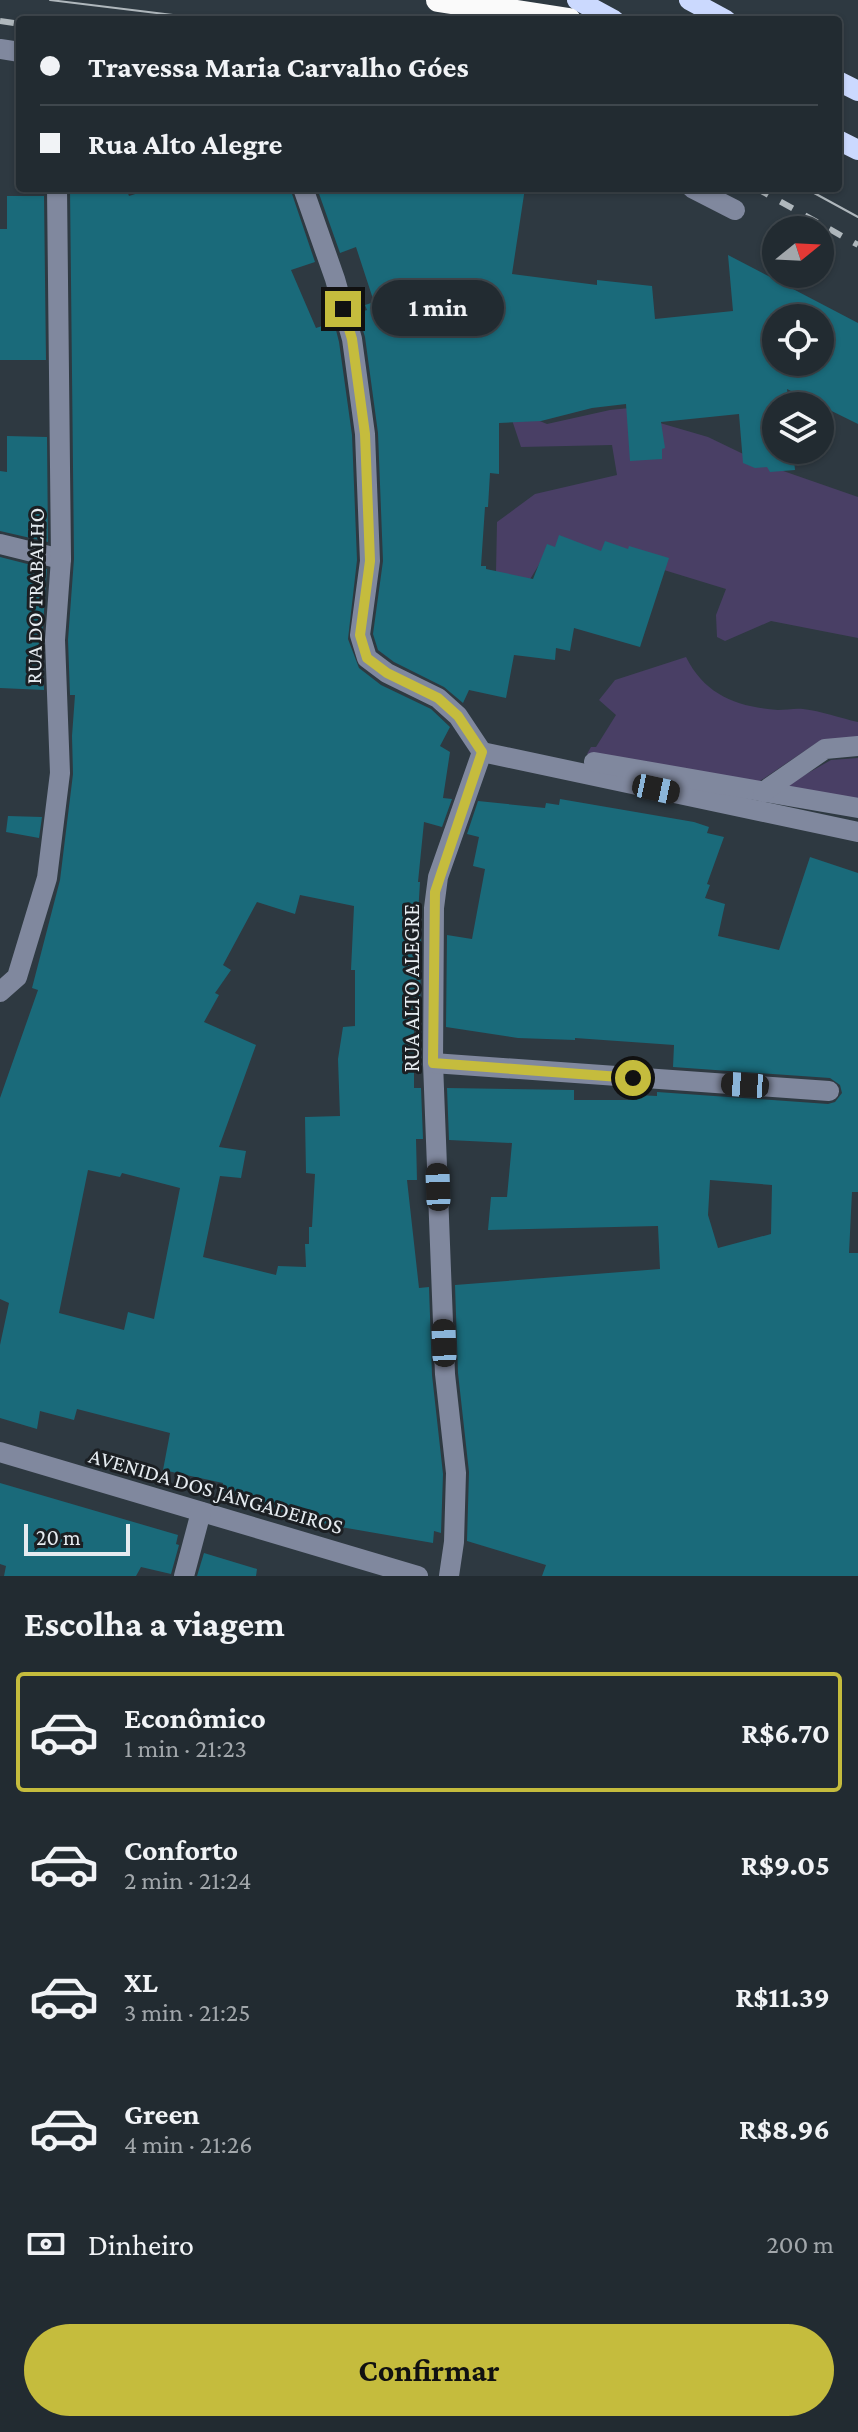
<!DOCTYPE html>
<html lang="pt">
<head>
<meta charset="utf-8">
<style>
  :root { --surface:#222b31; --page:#2a3339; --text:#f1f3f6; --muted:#a2a7ab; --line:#3f474d; --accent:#c5bc3d }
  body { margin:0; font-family:"Crimson Pro",serif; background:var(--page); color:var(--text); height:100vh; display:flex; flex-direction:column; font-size:30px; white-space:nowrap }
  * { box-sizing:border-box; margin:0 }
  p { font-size:26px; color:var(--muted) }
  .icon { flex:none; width:44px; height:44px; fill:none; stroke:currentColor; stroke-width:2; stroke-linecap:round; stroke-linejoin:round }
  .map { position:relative; height:1576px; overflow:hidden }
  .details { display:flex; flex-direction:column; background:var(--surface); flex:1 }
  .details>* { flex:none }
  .hud { position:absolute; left:16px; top:16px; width:826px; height:176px; border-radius:8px; box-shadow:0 2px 6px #0004,0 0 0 2px var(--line); display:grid; align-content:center; height:176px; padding:0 24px; background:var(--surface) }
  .needle { width:52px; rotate:72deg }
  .fabs { position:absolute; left:762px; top:216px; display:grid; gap:16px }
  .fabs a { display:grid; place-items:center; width:72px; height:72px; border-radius:50%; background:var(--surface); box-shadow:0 2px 6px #0004,0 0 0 2px var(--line); font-size:40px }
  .scale { position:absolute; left:24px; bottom:20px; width:106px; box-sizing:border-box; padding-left:8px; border:4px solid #e5ebf0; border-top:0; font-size:22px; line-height:28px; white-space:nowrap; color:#e5ebf0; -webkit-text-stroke:6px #1b1f23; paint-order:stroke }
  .end { position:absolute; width:36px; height:36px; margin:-18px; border:10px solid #c5bc3d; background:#111; box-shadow:0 0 0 4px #111 }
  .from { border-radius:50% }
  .bubble { position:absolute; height:56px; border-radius:28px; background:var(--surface); box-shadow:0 2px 6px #0004,0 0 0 2px var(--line); font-size:26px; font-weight:700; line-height:56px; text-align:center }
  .car { position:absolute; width:24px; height:48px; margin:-24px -12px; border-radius:10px; box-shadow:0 0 6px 2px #0007; background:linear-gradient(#222 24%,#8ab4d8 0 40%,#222 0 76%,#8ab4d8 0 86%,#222 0) }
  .hud b { display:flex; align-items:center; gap:28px; height:76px; font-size:30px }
  .hud b+b { border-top:2px solid var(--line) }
  .hud i { width:20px; height:20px; background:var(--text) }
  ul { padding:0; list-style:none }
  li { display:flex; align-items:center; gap:24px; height:120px; margin:0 16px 12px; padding:0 8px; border:4px solid transparent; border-radius:8px }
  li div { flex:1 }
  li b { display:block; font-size:30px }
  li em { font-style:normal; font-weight:700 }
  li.active { border-color:var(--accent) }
  li>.icon { width:72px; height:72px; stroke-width:1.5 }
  h2 { padding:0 24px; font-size:36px; line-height:96px }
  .pay { display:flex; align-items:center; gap:20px; height:88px; padding:0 24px; font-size:30px }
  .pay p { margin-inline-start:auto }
  .primary-button { display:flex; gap:16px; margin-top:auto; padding:16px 24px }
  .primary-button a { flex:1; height:92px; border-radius:48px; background:var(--accent); color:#111; font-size:32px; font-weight:700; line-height:92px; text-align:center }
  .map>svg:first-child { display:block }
  .green { fill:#493f65 }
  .building { fill:#1a6a7a; fill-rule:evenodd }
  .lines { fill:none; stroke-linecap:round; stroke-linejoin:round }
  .minor { stroke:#80889e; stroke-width:20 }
  .major { stroke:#cbd9fe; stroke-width:20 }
  .highway { stroke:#fafafa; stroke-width:24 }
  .tram { stroke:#afb7bc; stroke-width:2 }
  .rail { stroke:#afb7bc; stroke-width:6; stroke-dasharray:14 14; stroke-linecap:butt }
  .route { stroke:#c5bc3d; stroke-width:10 }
  .labels { text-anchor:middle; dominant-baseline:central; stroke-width:6; stroke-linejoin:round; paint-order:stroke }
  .street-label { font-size:22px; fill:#e5ebf0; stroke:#1b1f23 }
</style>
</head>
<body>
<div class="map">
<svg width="858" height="1576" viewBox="0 0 858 1576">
  <rect width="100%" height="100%" fill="#2e3941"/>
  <g class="green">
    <polygon points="649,406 660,423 708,437 766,465 858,497 858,638 771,621 725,641 717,637 716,615 726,589 628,559 546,553 529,581 496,573 497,522 535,494 617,475 612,445 521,447 508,408 547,424 610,410"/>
    <path d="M686,657C705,695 737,707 778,710C786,710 795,708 803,709C821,711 840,718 858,722V738L818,742L757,783L587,754L591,747H596L616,715L599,700L615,680Z"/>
    <polygon points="858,758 858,799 785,786 831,760"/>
  </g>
  <g class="building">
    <path d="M70,188H126L129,196L154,188H290L315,262L291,270L316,328L334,322L339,342L352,435L357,560L348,639L359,668L381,685L431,709L450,727L440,746L450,752L443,798L452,799L442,827L424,822L418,882H420L417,931L421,932L420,1023L414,1022V1088H421L423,1139H416L417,1180H407L419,1288L429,1287L432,1375L443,1474L441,1533L434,1531L433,1543L335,1526L220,1496L223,1483L163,1470L170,1433L77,1409L74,1420L40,1411L37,1429L0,1418V1345L9,1303L0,1299V1098L38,990L32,988L60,880L73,774L72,736L75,695H70L68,640L74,559ZM300,895L354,906L351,970H355V1026L343,1027L338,1059L340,1116L305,1117L306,1173L315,1174L312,1227H309V1244H305L306,1267L278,1266L276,1275L203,1257L220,1176L241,1178L246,1151L219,1147L256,1045L204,1022L219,995L215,993L231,970L223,965L257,902L295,914ZM88,1170L120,1177L122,1173L180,1188L154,1319L128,1312L124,1330L59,1313Z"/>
    <path d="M317,188H525L512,274L597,285V280L652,286L655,319L733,311L728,255L858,323V424L787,389L789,406H776V450H793L795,470L770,472L767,467L755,468L743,463L739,414L661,422L665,448L662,449V459L630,461L626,404L592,408L541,421L499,423V474L490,473L488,507H485L481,566H486V569L533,579L547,544L555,547L559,535L601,551L605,541L628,549L629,546L669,558L640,647L574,628L570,651L556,648L555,660L514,655L506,698L469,690L463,703L444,687L394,662L378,650L373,634L383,561L378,433L365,337L358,313L367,310L365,305L374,302L356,247L340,253ZM776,318H820V362H776Z"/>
    <polygon points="7,196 44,196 46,360 0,360 0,229 7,229"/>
    <polygon points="7,436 47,437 48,542 0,531 0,471 7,472"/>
    <polygon points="0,557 47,569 42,639 44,690 0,688"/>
    <path d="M560,799L694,822L709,827L707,833L724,837L707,884L710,885L705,898L725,904L718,936L779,950L810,857L858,873V1192H852L849,1253H858V1576H542L546,1565L467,1541L469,1472L458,1373L455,1285L660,1269L658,1226L488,1230L491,1197H507L512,1143L449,1140L447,1088L574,1090V1100H637V1095L657,1096V1092L828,1104L835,1102L842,1093L840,1085L830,1078L673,1067L674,1045L575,1038V1040L518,1038L446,1027L447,935L472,939L485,869L473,866L479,837L467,834L478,801L545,808L546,803L559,805ZM710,1180L772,1185L771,1234L718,1248L708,1215Z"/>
    <polygon points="8,816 42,817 39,838 6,832"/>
    <polygon points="0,1483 178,1535 176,1544 179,1545 171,1574 141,1567 136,1576 4,1576 6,1566 0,1564"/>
    <polygon points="204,1553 257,1569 256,1576 197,1576"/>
  </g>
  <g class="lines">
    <g class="minor">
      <polyline points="0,49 20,52"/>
      <polyline points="303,188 335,279 352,339 365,434 370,561 360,635 367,658 387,673 438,698 458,716 482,752 438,877 434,908 433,1063 445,1374 456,1473 454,1542 449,1576"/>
      <polyline points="692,188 735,210"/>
      <polyline points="0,544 61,559"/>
      <polyline points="482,752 858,832"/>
      <polyline points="594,762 858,808"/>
      <polyline points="763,792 825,749 858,746"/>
      <polyline points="0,992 17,977 47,878 60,773 55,640 61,559 57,188"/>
      <polyline points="433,1063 829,1091"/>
      <polyline points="0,1452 418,1576"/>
      <polyline points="184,1576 201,1512"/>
    </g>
    <g class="major">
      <polyline points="577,0 614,20"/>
      <polyline points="689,0 726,20"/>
      <polyline points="838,81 858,91"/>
      <polyline points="838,140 858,150"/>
    </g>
    <polyline class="highway" points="438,0 569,20"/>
    <g class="tram">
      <polyline points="50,0 214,20"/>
      <polyline points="805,188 858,217"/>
    </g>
    <g class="rail">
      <polyline points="0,21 20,24"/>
      <polyline points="756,188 858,245"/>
    </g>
  </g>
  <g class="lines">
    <polyline class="route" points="343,309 352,339 365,434 370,561 360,635 367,658 387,673 438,698 458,716 482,752 435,892 433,1063 633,1078"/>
  </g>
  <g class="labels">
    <g class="street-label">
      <text transform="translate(35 596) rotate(-89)">RUA DO TRABALHO</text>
      <text transform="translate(411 988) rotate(-90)">RUA ALTO ALEGRE</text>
      <text transform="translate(216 1491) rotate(16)">AVENIDA DOS JANGADEIROS</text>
    </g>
  </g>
</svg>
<div class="fabs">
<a><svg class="needle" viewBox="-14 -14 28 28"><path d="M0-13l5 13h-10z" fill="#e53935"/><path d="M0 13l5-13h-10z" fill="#a2a7ab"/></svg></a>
<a><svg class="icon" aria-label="locate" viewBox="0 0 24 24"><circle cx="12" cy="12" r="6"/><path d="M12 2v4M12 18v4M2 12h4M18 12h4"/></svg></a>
<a><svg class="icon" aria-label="layers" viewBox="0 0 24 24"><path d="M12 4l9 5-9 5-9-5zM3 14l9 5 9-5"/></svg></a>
</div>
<div class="scale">20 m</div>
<i class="end from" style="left:633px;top:1078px"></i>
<i class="end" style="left:343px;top:309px"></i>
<div class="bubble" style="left:372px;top:280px;width:132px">1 min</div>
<i class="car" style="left:656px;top:789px;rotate:102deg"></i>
<i class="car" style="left:745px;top:1085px;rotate:274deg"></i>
<i class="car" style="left:438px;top:1187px;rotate:358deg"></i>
<i class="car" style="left:444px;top:1343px;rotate:358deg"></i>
<div class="hud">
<b><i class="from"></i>Travessa Maria Carvalho Góes</b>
<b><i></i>Rua Alto Alegre</b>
</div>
</div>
<section class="details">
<h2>Escolha a viagem</h2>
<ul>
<li class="active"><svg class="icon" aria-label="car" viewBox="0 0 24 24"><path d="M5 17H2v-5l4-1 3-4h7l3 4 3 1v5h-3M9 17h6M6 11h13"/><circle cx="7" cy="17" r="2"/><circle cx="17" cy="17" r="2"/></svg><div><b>Econômico</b><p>1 min · 21:23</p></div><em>R$6.70</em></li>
<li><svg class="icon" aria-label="car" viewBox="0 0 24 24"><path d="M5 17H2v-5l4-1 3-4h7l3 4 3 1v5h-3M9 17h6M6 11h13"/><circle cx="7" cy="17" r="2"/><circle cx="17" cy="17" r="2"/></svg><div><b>Conforto</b><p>2 min · 21:24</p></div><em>R$9.05</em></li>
<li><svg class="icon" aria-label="car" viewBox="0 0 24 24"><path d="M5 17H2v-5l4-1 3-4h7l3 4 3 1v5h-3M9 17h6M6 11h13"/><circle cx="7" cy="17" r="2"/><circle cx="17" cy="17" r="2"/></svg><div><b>XL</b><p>3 min · 21:25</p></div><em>R$11.39</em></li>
<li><svg class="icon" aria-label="car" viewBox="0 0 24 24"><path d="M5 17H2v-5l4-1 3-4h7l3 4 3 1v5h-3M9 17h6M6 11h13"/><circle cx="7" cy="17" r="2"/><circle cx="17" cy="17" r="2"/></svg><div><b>Green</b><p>4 min · 21:26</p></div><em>R$8.96</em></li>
</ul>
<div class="pay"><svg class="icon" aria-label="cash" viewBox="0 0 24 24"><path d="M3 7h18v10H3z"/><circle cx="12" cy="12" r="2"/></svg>Dinheiro<p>200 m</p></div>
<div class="primary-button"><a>Confirmar</a></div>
</section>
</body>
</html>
